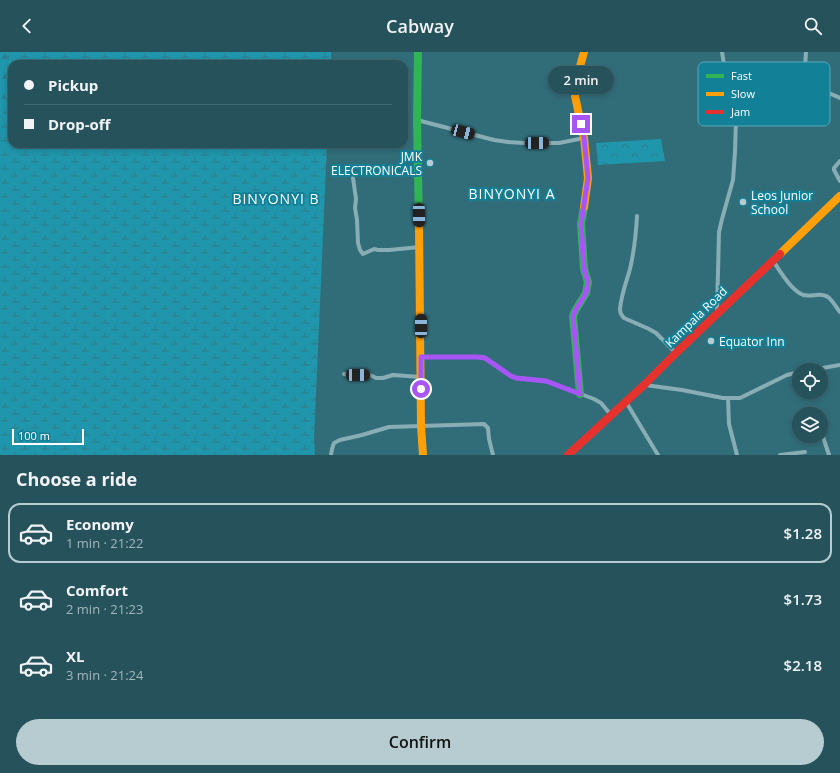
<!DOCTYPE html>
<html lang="en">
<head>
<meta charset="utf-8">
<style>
  :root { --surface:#25525b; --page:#2d5861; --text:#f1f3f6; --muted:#a3b6bb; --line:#426971; --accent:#b7ccd0 }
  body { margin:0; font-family:"Open Sans",sans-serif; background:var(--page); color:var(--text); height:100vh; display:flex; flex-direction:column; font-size:15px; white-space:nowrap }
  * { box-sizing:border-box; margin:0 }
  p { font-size:13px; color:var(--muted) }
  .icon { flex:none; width:22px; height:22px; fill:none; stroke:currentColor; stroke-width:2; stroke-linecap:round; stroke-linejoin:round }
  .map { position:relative; height:403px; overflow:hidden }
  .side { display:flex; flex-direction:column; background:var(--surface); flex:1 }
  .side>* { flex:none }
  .hud { position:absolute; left:8px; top:8px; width:400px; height:88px; border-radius:12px; box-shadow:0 2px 6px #0003,0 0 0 1px var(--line); display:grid; align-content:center; height:88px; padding:0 16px; background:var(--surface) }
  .fabs { position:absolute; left:792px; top:311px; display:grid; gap:8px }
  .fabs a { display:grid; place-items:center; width:36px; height:36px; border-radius:50%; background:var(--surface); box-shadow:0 2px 6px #0003,0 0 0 1px var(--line); font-size:20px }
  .scale { position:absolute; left:12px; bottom:10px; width:72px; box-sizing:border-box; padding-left:4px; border:2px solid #fff; border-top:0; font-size:11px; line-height:14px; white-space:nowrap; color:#fff; -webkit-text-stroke:3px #128198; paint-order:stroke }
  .end { position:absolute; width:18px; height:18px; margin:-9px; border:5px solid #a855f7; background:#fff; box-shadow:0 0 0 2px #fff }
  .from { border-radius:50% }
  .bubble { position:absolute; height:28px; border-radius:14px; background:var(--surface); box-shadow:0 2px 6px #0003,0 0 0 1px var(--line); font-size:13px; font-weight:600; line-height:28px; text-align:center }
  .car { position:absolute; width:12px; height:24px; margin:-12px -6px; border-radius:5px; box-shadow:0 0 3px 1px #0007; background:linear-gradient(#222 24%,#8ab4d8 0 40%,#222 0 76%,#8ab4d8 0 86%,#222 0) }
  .hud b { display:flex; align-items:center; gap:14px; height:38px; font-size:15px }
  .hud b+b { border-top:1px solid var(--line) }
  .hud i { width:10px; height:10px; background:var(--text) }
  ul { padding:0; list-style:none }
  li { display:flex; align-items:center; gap:12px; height:60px; margin:0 8px 6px; padding:0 8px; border:2px solid transparent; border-radius:12px }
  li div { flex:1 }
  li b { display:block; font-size:15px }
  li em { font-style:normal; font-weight:600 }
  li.active { border-color:var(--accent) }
  li>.icon { width:36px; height:36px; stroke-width:1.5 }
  h2 { padding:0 16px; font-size:18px; line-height:48px }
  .cta { display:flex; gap:8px; margin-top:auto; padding:8px 16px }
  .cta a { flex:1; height:46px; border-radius:24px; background:var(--accent); color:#111; font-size:16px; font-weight:600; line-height:46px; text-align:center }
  header { display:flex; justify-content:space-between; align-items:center; height:52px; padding:0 16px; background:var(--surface); font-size:18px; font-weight:600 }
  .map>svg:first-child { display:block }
  .forest { fill:url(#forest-firs) }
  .wetland { fill:url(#wetland-marsh) }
  .park { fill:url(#park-crowns) }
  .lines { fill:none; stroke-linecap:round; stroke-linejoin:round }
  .street { stroke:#88adb4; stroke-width:4 }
  .fast { stroke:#30b455; stroke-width:8 }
  .slow { stroke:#ff9f0a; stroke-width:8 }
  .jam { stroke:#e5322d; stroke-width:8 }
  .route { stroke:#a855f7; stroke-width:5 }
  .poi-dot { fill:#b7ccd0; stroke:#128198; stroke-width:1.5 }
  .labels { text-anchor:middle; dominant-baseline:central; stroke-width:4; stroke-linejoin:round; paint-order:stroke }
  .poi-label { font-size:12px; fill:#fff; stroke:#128198; text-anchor:start }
  .street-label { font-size:12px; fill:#fff; stroke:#128198 }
  .quarter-label { font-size:14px; letter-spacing:1px; fill:#fff; stroke:#128198 }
  .key { fill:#128198; stroke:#59a7b7; stroke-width:1 }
  .key-label { font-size:11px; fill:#fff }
</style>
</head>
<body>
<header><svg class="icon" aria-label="back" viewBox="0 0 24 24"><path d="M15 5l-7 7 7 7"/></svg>Cabway<svg class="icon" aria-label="search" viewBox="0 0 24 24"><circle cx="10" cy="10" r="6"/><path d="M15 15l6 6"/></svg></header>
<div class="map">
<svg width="840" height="403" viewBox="0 0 840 403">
  <defs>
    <pattern id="forest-firs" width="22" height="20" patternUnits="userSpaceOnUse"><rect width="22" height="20" fill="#2096ac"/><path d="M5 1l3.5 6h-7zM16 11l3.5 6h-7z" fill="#2f7c8a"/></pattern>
    <pattern id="wetland-marsh" width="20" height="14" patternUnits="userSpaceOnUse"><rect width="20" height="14" fill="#2096ac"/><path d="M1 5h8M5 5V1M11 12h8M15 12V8" fill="none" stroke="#2f7c8a"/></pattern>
    <pattern id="park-crowns" width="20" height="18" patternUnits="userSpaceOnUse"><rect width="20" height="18" fill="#2096ac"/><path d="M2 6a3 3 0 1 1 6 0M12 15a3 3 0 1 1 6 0" fill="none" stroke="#2f7c8a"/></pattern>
  </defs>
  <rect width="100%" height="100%" fill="#316d79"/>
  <polygon class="forest" points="0,0 9,0 0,90"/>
  <polygon class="wetland" points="9,0 331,0 331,12 12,12 12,92 327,92 314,387 315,403 0,403 0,90"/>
  <polygon class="park" points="661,87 665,109 598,113 596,91"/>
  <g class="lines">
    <g class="street">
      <polyline points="806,0 804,29 806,31 840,46"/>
      <polyline points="417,68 494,88 508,90 524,91 559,91 584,86"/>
      <polyline points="840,109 834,116 834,118 840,129"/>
      <polyline points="353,126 356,147 355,156 357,168 358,191 360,198 363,202 374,197 378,198 389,198 420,195"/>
      <path d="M637,164C636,182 634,200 630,217C626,231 621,244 620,257C620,261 621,263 624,266L649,277L656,281L676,301"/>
      <path d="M773,209C781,220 789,235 801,242C810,247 819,239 828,245C833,249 836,255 840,260"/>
      <polyline points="717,260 719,180 722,167 733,128 735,100 736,66 735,58 729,43 722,0"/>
      <polyline points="421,305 478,305 485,306 511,324 516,326 546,329 594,347 601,351 611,363"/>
      <polyline points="811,318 840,313"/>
      <polyline points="344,322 354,324 370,323 376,326 383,326 393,323 421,325"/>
      <polyline points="645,333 682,338 723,346 740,346 787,323 799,320"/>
      <polyline points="728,346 729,372 737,403"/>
      <polyline points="626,350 658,403"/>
      <polyline points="821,379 829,403"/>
      <polyline points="331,403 332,397 334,391 340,388 362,383 389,375 484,372 488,376 489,387 493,403"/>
      <polyline points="780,403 805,400"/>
    </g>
    <g class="fast">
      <polyline points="418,0 417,68 419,172"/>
      <polyline points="580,342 573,264 575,259 586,241 588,230 584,217 581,172 584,155"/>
    </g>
    <g class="slow">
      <path d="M584,155L588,126L584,86L575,44C575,29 580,15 584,0"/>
      <polyline points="419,172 421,374 423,403"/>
      <polyline points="780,202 840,144"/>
    </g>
    <polyline class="jam" points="568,403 644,333 676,301 780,202"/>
  </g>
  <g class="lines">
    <polyline class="route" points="421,337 421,305 478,305 485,306 511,324 516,326 546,329 580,342 573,264 575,259 586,241 588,230 584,217 581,172 588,126 584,86 581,72"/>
  </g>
  <g class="poi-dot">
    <circle cx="430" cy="111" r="4"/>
    <circle cx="743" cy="150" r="4"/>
    <circle cx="711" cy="289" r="4"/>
  </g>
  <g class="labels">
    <g class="poi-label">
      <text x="422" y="104" text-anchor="end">JMK<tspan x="422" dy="14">ELECTRONICALS</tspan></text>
      <text x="751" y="143">Leos Junior<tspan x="751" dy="14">School</tspan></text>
      <text x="719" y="289">Equator Inn</text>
    </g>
    <g class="street-label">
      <text transform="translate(696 265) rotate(-44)">Kampala Road</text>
    </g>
    <g class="quarter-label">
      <text x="512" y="141">BINYONYI A</text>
      <text x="276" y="146">BINYONYI B</text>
    </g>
  </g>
  <rect x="698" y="10" width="132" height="64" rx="6" class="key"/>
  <rect x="706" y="22" width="18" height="4" fill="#30b455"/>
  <rect x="706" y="40" width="18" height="4" fill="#ff9f0a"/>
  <rect x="706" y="58" width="18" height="4" fill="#e5322d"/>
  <g class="key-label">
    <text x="731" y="28">Fast</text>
    <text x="731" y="46">Slow</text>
    <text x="731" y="64">Jam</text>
  </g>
</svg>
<div class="fabs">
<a><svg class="icon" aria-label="locate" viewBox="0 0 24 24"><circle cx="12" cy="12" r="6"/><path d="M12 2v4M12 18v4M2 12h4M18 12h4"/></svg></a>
<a><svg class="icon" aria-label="layers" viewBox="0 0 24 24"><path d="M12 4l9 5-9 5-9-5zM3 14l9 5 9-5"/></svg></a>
</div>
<div class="scale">100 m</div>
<i class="end from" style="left:421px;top:337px"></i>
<i class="end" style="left:581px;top:72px"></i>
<div class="bubble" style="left:548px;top:14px;width:66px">2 min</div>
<i class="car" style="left:463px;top:80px;rotate:105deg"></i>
<i class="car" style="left:537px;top:91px;rotate:89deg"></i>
<i class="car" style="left:419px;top:163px;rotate:179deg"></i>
<i class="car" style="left:421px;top:274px;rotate:0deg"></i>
<i class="car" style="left:358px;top:323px;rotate:91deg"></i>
<div class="hud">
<b><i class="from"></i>Pickup</b>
<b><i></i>Drop-off</b>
</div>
</div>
<section class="side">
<h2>Choose a ride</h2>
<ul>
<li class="active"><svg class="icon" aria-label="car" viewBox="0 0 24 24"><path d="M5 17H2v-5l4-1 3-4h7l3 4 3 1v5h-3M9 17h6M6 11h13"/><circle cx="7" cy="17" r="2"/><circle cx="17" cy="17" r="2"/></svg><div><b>Economy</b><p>1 min · 21:22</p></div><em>$1.28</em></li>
<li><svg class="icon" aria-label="car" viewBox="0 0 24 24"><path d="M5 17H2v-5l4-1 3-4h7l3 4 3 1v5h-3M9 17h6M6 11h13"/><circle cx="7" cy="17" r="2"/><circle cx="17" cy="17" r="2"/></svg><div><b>Comfort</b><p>2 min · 21:23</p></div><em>$1.73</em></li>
<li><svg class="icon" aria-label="car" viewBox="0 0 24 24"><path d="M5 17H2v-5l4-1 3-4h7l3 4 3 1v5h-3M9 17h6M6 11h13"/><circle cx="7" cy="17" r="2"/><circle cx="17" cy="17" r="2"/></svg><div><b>XL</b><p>3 min · 21:24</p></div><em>$2.18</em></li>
</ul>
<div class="cta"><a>Confirm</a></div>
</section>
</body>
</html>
